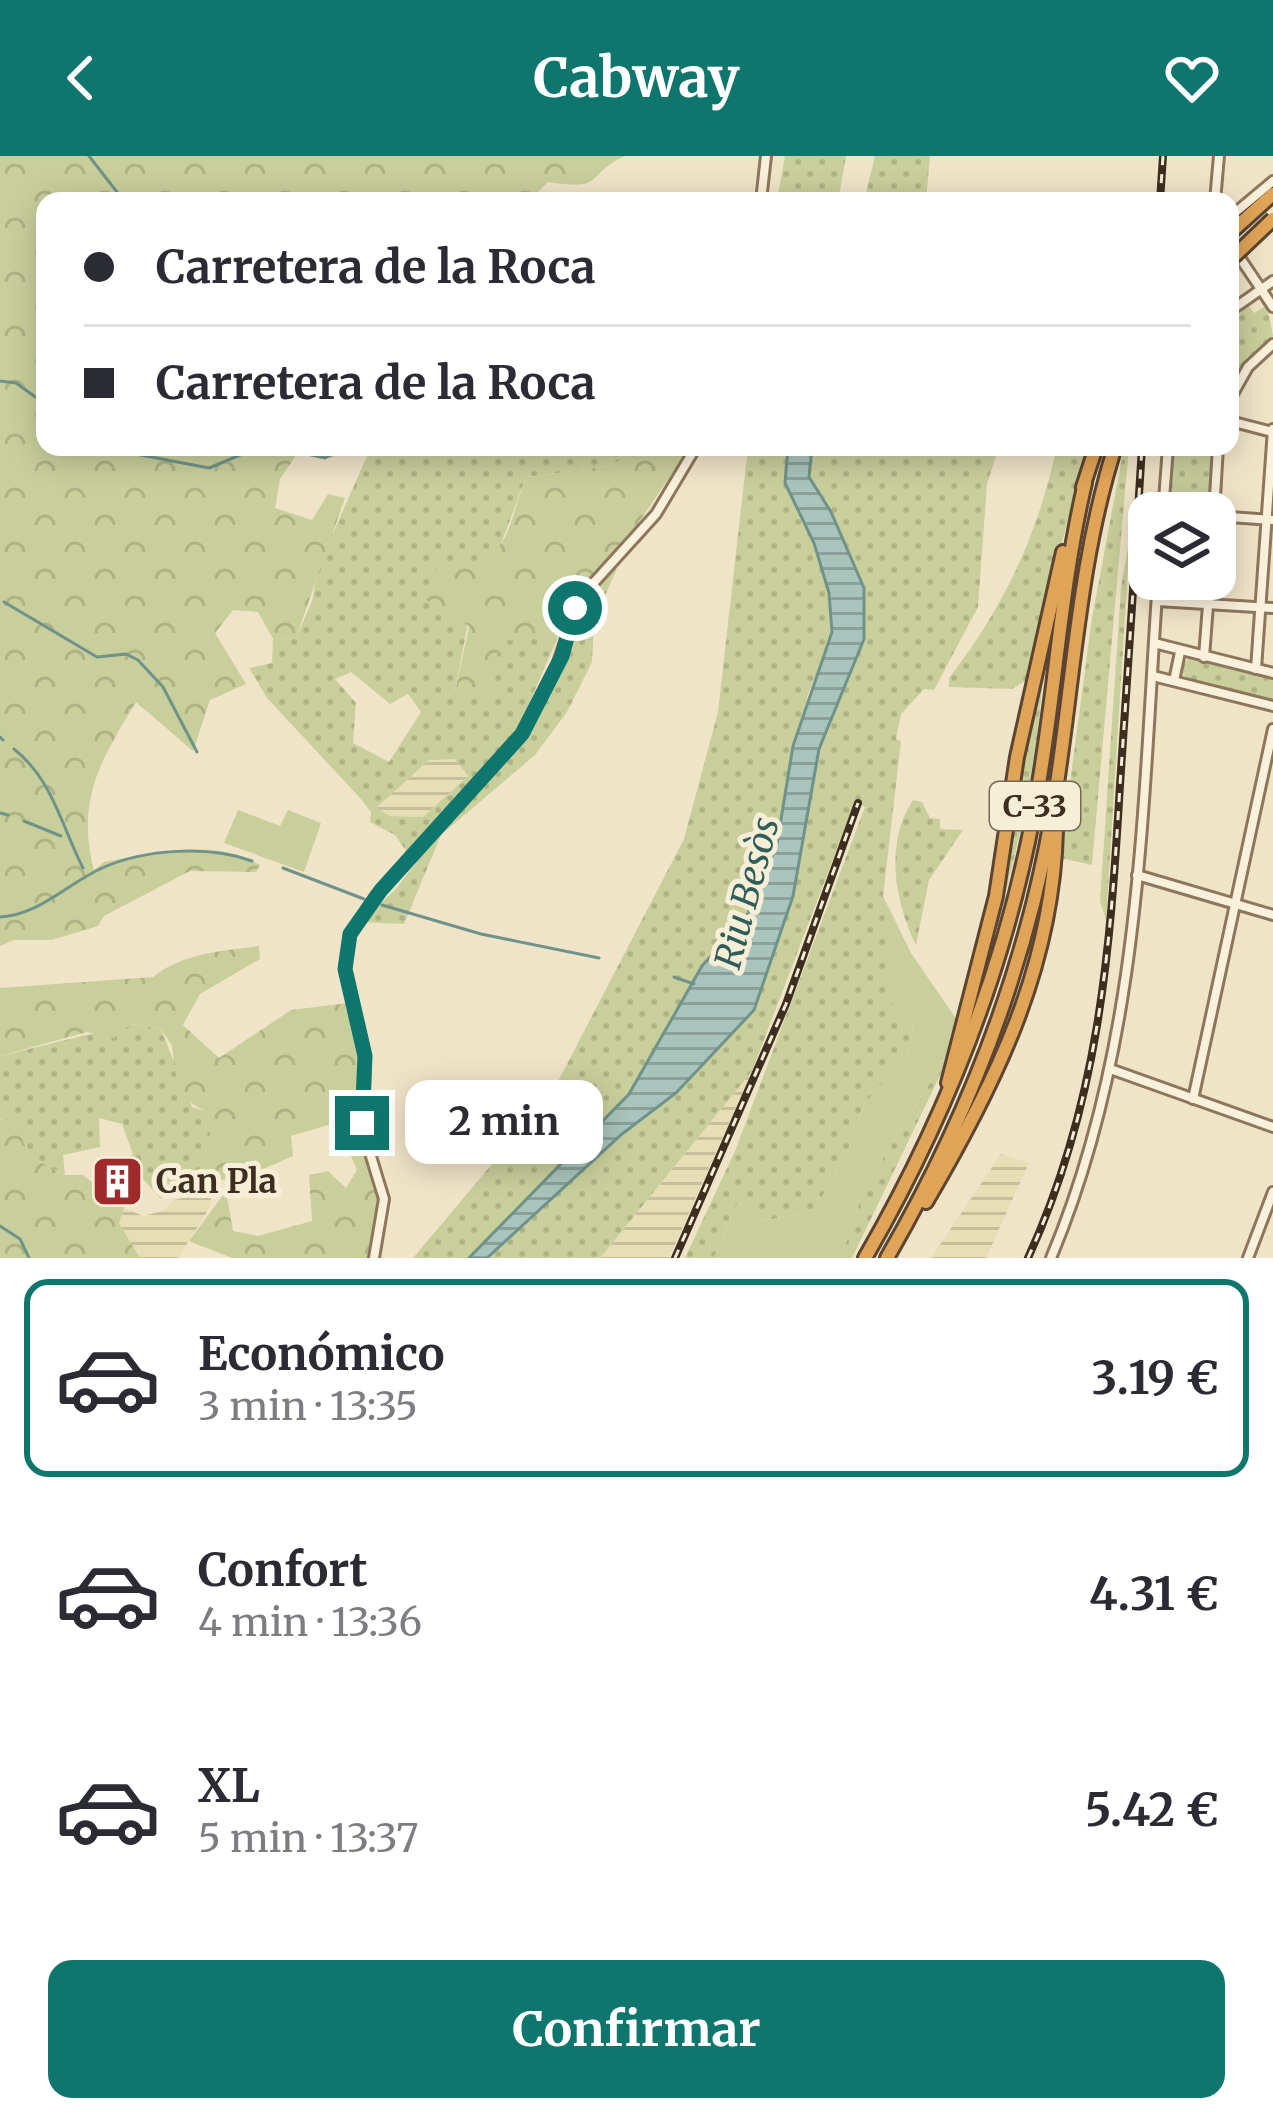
<!DOCTYPE html>
<html lang="es">
<head>
<meta charset="utf-8">
<style>
  :root { --surface:#fff; --page:#f7f7f7; --text:#2b2b33; --muted:#7c7c81; --line:#e1e1e2; --accent:#0f766e }
  body { margin:0; font-family:Merriweather,serif; background:var(--page); color:var(--text); height:100vh; display:flex; flex-direction:column; font-size:45px; white-space:nowrap }
  * { box-sizing:border-box; margin:0 }
  p { font-size:39px; color:var(--muted) }
  .icon { flex:none; width:66px; height:66px; fill:none; stroke:currentColor; stroke-width:2; stroke-linecap:round; stroke-linejoin:round }
  .map { position:relative; height:1102px; overflow:hidden }
  .drawer { display:flex; flex-direction:column; background:var(--surface); flex:1 }
  .drawer>* { flex:none }
  .banner { position:absolute; left:36px; top:36px; width:1203px; height:264px; border-radius:24px; box-shadow:0 6px 30px #0003; display:grid; align-content:center; height:264px; padding:0 48px; background:var(--surface) }
  .fabs { position:absolute; left:1128px; top:336px; display:grid; gap:24px }
  .fabs a { display:grid; place-items:center; width:108px; height:108px; border-radius:24px; background:var(--surface); box-shadow:0 6px 30px #0003; font-size:60px }
  .end { position:absolute; width:54px; height:54px; margin:-27px; border:15px solid #0f766e; background:#fff; box-shadow:0 0 0 6px #fff }
  .from { border-radius:50% }
  .bubble { position:absolute; height:84px; border-radius:24px; background:var(--surface); box-shadow:0 6px 30px #0003; font-size:39px; font-weight:700; line-height:84px; text-align:center }
  .banner b { display:flex; align-items:center; gap:42px; height:114px; font-size:45px }
  .banner b+b { border-top:3px solid var(--line) }
  .banner i { width:30px; height:30px; background:var(--text) }
  ul { padding:21px 0 0; list-style:none }
  li { display:flex; align-items:center; gap:36px; height:198px; margin:0 24px 18px; padding:0 24px; border:6px solid transparent; border-radius:24px }
  li div { flex:1 }
  li b { display:block; font-size:45px }
  li em { font-style:normal; font-weight:700 }
  li.active { border-color:var(--accent) }
  li>.icon { width:108px; height:108px; stroke-width:1.5 }
  .button { display:flex; gap:24px; margin-top:auto; padding:24px 48px }
  .button a { flex:1; height:138px; border-radius:24px; background:var(--accent); color:#fff; font-size:48px; font-weight:700; line-height:138px; text-align:center }
  header { display:flex; justify-content:space-between; align-items:center; height:156px; padding:0 48px; background:var(--accent); color:#fff; font-size:54px; font-weight:700 }
  .map>svg:first-child { display:block }
  .farmland { fill:url(#farmland-rules) }
  .grass { fill:url(#grass-dots); fill-rule:evenodd }
  .forest { fill:url(#forest-crowns) }
  .garden { fill:#c9cf9b }
  .water { fill:url(#water-rules); stroke:#6f938a; stroke-width:3 }
  .lines { fill:none; stroke-linecap:round; stroke-linejoin:round }
  .stream { stroke:#6f938a; stroke-width:3 }
  .minor-casing { stroke:#8d765c; stroke-width:14 }
  .highway-casing { stroke:#5b4430; stroke-width:18 }
  .minor { stroke:#faf1dc; stroke-width:8 }
  .highway { stroke:#e0a458; stroke-width:12 }
  .rail-casing { stroke:#3d2e20; stroke-width:8 }
  .rail { stroke:#f7eed8; stroke-width:3; stroke-dasharray:9; stroke-linecap:butt }
  .highway-bridge-casing { stroke:#5b4430; stroke-width:18; stroke-linecap:butt }
  .highway-bridge { stroke:#e0a458; stroke-width:12 }
  .route { stroke:#0f766e; stroke-width:15 }
  .labels { text-anchor:middle; dominant-baseline:central; stroke-width:10; stroke-linejoin:round; paint-order:stroke }
  .shield { fill:#f7eed8; stroke:#756857; stroke-width:3 }
  .shield-label { font-size:30px; font-weight:bold; fill:#3d2e20 }
  .poi-label { font-size:33px; font-weight:bold; fill:#3d2e20; stroke:#f7eed8; text-anchor:start }
  .water-label { font-size:36px; font-style:italic; fill:#2f5d5a; stroke:#f7eed8 }
</style>
</head>
<body>
<header><svg class="icon" aria-label="back" viewBox="0 0 24 24"><path d="M15 5l-7 7 7 7"/></svg>Cabway<svg class="icon" aria-label="heart" viewBox="0 0 24 24"><path d="M12 20l-8-8c-3-5 5-10 8-4 3-6 11-1 8 4z"/></svg></header>
<div class="map">
<svg width="1273" height="1102" viewBox="0 0 1273 1102">
  <defs>
    <pattern id="farmland-rules" width="6" height="5" patternUnits="userSpaceOnUse" patternTransform="scale(3)"><rect width="6" height="5" fill="#e6deb5"/><path d="M0 2.5h6" fill="none" stroke="#c6bf9b"/></pattern>
    <pattern id="grass-dots" width="8" height="8" patternUnits="userSpaceOnUse" patternTransform="scale(3)"><rect width="8" height="8" fill="#c9cf9b"/><path d="M2 2h.1M6 6h.1" fill="none" stroke="#aeb285" stroke-width="1.8" stroke-linecap="round"/></pattern>
    <pattern id="forest-crowns" width="20" height="18" patternUnits="userSpaceOnUse" patternTransform="scale(3)"><rect width="20" height="18" fill="#c9cf9b"/><path d="M2 6a3 3 0 1 1 6 0M12 15a3 3 0 1 1 6 0" fill="none" stroke="#aeb285"/></pattern>
    <pattern id="water-rules" width="6" height="5" patternUnits="userSpaceOnUse" patternTransform="scale(3)"><rect width="6" height="5" fill="#a9c4bc"/><path d="M0 2.5h6" fill="none" stroke="#8ba098"/></pattern>
  </defs>
  <rect width="100%" height="100%" fill="#f0e4c8"/>
  <g class="farmland">
    <polygon points="429,603 456,603 468,620 423,661 390,660 376,652"/>
    <polygon points="752,915 669,1102 600,1102"/>
    <polygon points="1001,998 1029,1007 986,1102 931,1102"/>
    <polygon points="212,1035 210,1051 178,1102 140,1102 119,1067 124,1052 143,1060 163,1055 174,1044"/>
  </g>
  <g class="grass">
    <polygon points="785,0 846,0 838,45 777,45"/>
    <polygon points="875,0 930,0 926,45 864,45"/>
    <polygon points="1267,149 1273,180 1246,203 1230,227 1230,165 1249,150 1254,157"/>
    <path d="M371,291L424,300L437,291H644L610,310L526,321L498,396L479,409L455,535L499,484L558,481L518,573L407,696L395,679L370,666L371,656L361,643L267,542L249,512L272,507L273,483L296,482L312,445L319,409ZM351,516L390,548L408,538L421,556L389,606L353,587L356,547L335,523ZM455,603L468,620L423,661L390,660L376,652L429,604Z"/>
    <polygon points="748,291 788,291 785,327 814,387 829,437 831,483 808,538 777,688 746,762 702,810 629,938 469,1102 413,1102 552,937 684,683 718,556"/>
    <polygon points="812,291 999,291 987,328 978,451 934,534 924,533 901,558 896,583 901,585 883,740 913,870 909,897 864,948 853,985 815,1054 763,1065 738,1046 714,1102 685,1102 735,995 865,651 855,646 752,915 600,1102 487,1102 622,978 676,937 754,854 793,740 819,593 864,483 864,432 831,356 809,321"/>
    <path d="M1057,291H1086L1028,523L1012,533L949,531V522C1006,447 1036,383 1057,291Z"/>
    <polygon points="1124,291 1129,291 1092,709 1060,702 1092,462"/>
    <polygon points="1174,291 1213,291 1210,354 1171,352"/>
    <polygon points="1130,380 1106,764 1100,745 1121,432"/>
    <polygon points="617,412 594,466 592,506 567,556 535,599 441,679 404,768 360,766 395,734 445,669 521,589 565,507 582,448 604,419"/>
    <polygon points="1190,500 1273,522 1273,545 1186,522 1180,513"/>
    <polygon points="1044,515 1033,621 1006,736 1002,732 1018,625"/>
    <path d="M913,644L922,646L930,662L940,663V673L963,674L929,724L916,789C895,746 884,687 913,644Z"/>
    <polygon points="131,868 161,873 192,951 208,956 210,979 198,1021 207,1024 203,1029 160,1042 126,1004 133,998 122,968 99,962 100,991 63,999 65,1019 29,1000 16,967 0,962 0,900"/>
    <polygon points="959,880 852,1102 841,1102 864,1033"/>
  </g>
  <g class="forest">
    <path d="M0,0H625C583,19 608,35 548,26L529,45H45V291H348L332,302L299,295L280,323L275,352L312,364L328,338L345,342L296,482L273,483L258,456L233,454L215,477L246,528L210,544L193,595L136,546C100,605 76,645 94,714L104,706C155,698 214,681 260,709L256,716L190,715L104,760L98,770L52,784H14L0,790Z"/>
    <path d="M644,291H690L635,372L565,449L558,481L499,485L493,545L455,536L469,470L425,443L437,410C511,409 503,383 526,321L610,310Z"/>
    <path d="M259,790L260,803L200,838L183,869L219,902L291,854L349,847L361,910L356,961L291,980L293,1000C265,1012 228,1031 197,1021L210,979L208,957L179,940L172,890L161,873L131,868L114,882L87,876L0,900V832L153,821C182,797 222,795 259,790Z"/>
    <polygon points="0,962 16,967 29,1000 65,1019 83,1019 124,1052 119,1067 140,1102 0,1102"/>
    <polygon points="354,988 362,990 378,1041 369,1102 232,1102 189,1085 226,1035 233,1075 258,1080 312,1065 309,1019 328,1015 346,1032 357,1014 349,996"/>
  </g>
  <g class="garden">
    <polygon points="238,654 280,670 288,654 321,667 304,716 224,687"/>
    <polygon points="883,740 911,797 957,864 959,880 864,1033 841,1102 714,1102 738,1046 763,1065 815,1054 853,985 864,948 909,897 913,870 889,843"/>
  </g>
  <polygon class="water" points="788,291 812,291 809,321 831,356 864,432 864,483 819,593 793,740 754,854 676,937 622,978 487,1102 469,1102 629,938 702,810 746,762 777,688 793,590 832,476 829,437 814,387 785,327"/>
  <g class="lines">
    <g class="stream">
      <polyline points="89,0 124,45"/>
      <polyline points="0,225 16,227 45,248"/>
      <polyline points="99,291 209,312 259,291"/>
      <polyline points="276,291 325,302 346,291"/>
      <polyline points="381,291 397,297 411,291"/>
      <polyline points="4,446 97,501 126,498 138,504 163,531 197,596"/>
      <polyline points="0,581 3,584"/>
      <path d="M14,593C53,624 61,669 83,712"/>
      <polyline points="0,657 8,659"/>
      <polyline points="24,665 61,680"/>
      <polyline points="283,712 364,743"/>
      <polyline points="382,749 481,778 599,802"/>
      <path d="M0,761C39,759 67,728 102,712C145,693 208,689 252,705"/>
      <polyline points="674,821 694,828"/>
      <polyline points="0,1070 20,1083 29,1102"/>
    </g>
    <defs>
      <g id="minor">
        <polyline points="761,45 766,0"/>
        <polyline points="1215,45 1219,0"/>
        <polyline points="1230,61 1273,25"/>
        <polyline points="1230,87 1273,151"/>
        <polyline points="1230,155 1273,125"/>
        <polyline points="1230,243 1248,211 1273,188"/>
        <polyline points="1230,265 1272,276"/>
        <polyline points="1163,357 1168,291"/>
        <polyline points="1214,357 1218,291"/>
        <polyline points="1215,360 1273,364"/>
        <polyline points="1157,445 1273,452"/>
        <polyline points="1154,487 1273,517"/>
        <polyline points="1204,501 1210,423"/>
        <polyline points="1256,513 1273,273"/>
        <polyline points="1153,520 1273,550"/>
        <polyline points="1174,525 1180,496"/>
        <polyline points="1137,719 1273,759"/>
        <polyline points="1113,914 1273,971"/>
        <polyline points="1193,943 1273,573"/>
        <polyline points="374,1102 384,1043 363,974 365,900 345,813 350,779 376,740 522,578 557,510 579,443 656,358 696,291"/>
        <path d="M1051,1102C1142,886 1142,653 1158,423"/>
        <polyline points="1248,1102 1273,1036"/>
      </g>
      <g id="highway">
        <polyline points="1230,77 1273,38"/>
        <polyline points="1083,331 1096,291"/>
        <polyline points="948,927 996,740 1017,601 1063,396"/>
        <path d="M926,1046C994,930 1053,812 1056,674"/>
        <path d="M865,1102C945,963 1003,819 1033,661C1055,550 1059,437 1085,327"/>
        <path d="M887,1102C966,965 1025,815 1052,659C1073,537 1077,410 1115,291"/>
      </g>
    </defs>
    <use href="#minor" class="minor-casing"/>
    <use href="#highway" class="highway-casing"/>
    <use href="#minor" class="minor"/>
    <use href="#highway" class="highway"/>
    <defs>
      <g id="rail">
        <polyline points="1160,45 1163,0"/>
        <polyline points="675,1102 786,848 858,647"/>
        <path d="M1028,1102C1099,947 1110,797 1120,629C1128,516 1135,404 1142,291"/>
      </g>
    </defs>
    <use href="#rail" class="rail-casing"/>
    <use href="#rail" class="rail"/>
    <defs>
      <polyline id="highway-bridge" points="1230,104 1273,63"/>
    </defs>
    <use href="#highway-bridge" class="highway-bridge-casing"/>
    <use href="#highway-bridge" class="highway-bridge"/>
  </g>
  <g class="lines">
    <polyline class="route" points="362,967 365,900 345,813 350,778 381,734 522,578 562,500 575,452"/>
  </g>
  <defs>
    <symbol id="building-square" viewBox="-11 -11 22 22"><rect x="-9" y="-9" width="18" height="18" rx="4" fill="#9e2a2b" stroke="#f7eed8"/><path d="M-4-6H4V6H1V3H-1V6H-4ZM-2.5-4.3h1.7v1.8h-1.7ZM.8-4.3h1.7v1.8H.8ZM-2.5-1h1.7V.8h-1.7ZM.8-1h1.7V.8H.8Z" fill="#fff"/></symbol>
  </defs>
  <g fill-rule="evenodd">
    <use href="#building-square" x="88" y="996" width="59" height="59"/>
  </g>
  <g class="labels">
    <rect class="shield" x="990" y="626" width="90" height="48" rx="9"/>
    <g class="shield-label">
      <text x="1035" y="650">C-33</text>
    </g>
    <g class="poi-label">
      <text x="156" y="1025">Can Pla</text>
    </g>
    <g class="water-label">
      <text transform="translate(747 737) rotate(-75)">Riu Besòs</text>
    </g>
  </g>
</svg>
<div class="fabs">
<a><svg class="icon" aria-label="layers" viewBox="0 0 24 24"><path d="M12 4l9 5-9 5-9-5zM3 14l9 5 9-5"/></svg></a>
</div>
<i class="end from" style="left:575px;top:452px"></i>
<i class="end" style="left:362px;top:967px"></i>
<div class="bubble" style="left:405px;top:924px;width:198px">2 min</div>
<div class="banner">
<b><i class="from"></i>Carretera de la Roca</b>
<b><i></i>Carretera de la Roca</b>
</div>
</div>
<section class="drawer">
<ul>
<li class="active"><svg class="icon" aria-label="car" viewBox="0 0 24 24"><path d="M5 17H2v-5l4-1 3-4h7l3 4 3 1v5h-3M9 17h6M6 11h13"/><circle cx="7" cy="17" r="2"/><circle cx="17" cy="17" r="2"/></svg><div><b>Económico</b><p>3 min · 13:35</p></div><em>3.19 €</em></li>
<li><svg class="icon" aria-label="car" viewBox="0 0 24 24"><path d="M5 17H2v-5l4-1 3-4h7l3 4 3 1v5h-3M9 17h6M6 11h13"/><circle cx="7" cy="17" r="2"/><circle cx="17" cy="17" r="2"/></svg><div><b>Confort</b><p>4 min · 13:36</p></div><em>4.31 €</em></li>
<li><svg class="icon" aria-label="car" viewBox="0 0 24 24"><path d="M5 17H2v-5l4-1 3-4h7l3 4 3 1v5h-3M9 17h6M6 11h13"/><circle cx="7" cy="17" r="2"/><circle cx="17" cy="17" r="2"/></svg><div><b>XL</b><p>5 min · 13:37</p></div><em>5.42 €</em></li>
</ul>
<div class="button"><a>Confirmar</a></div>
</section>
</body>
</html>
